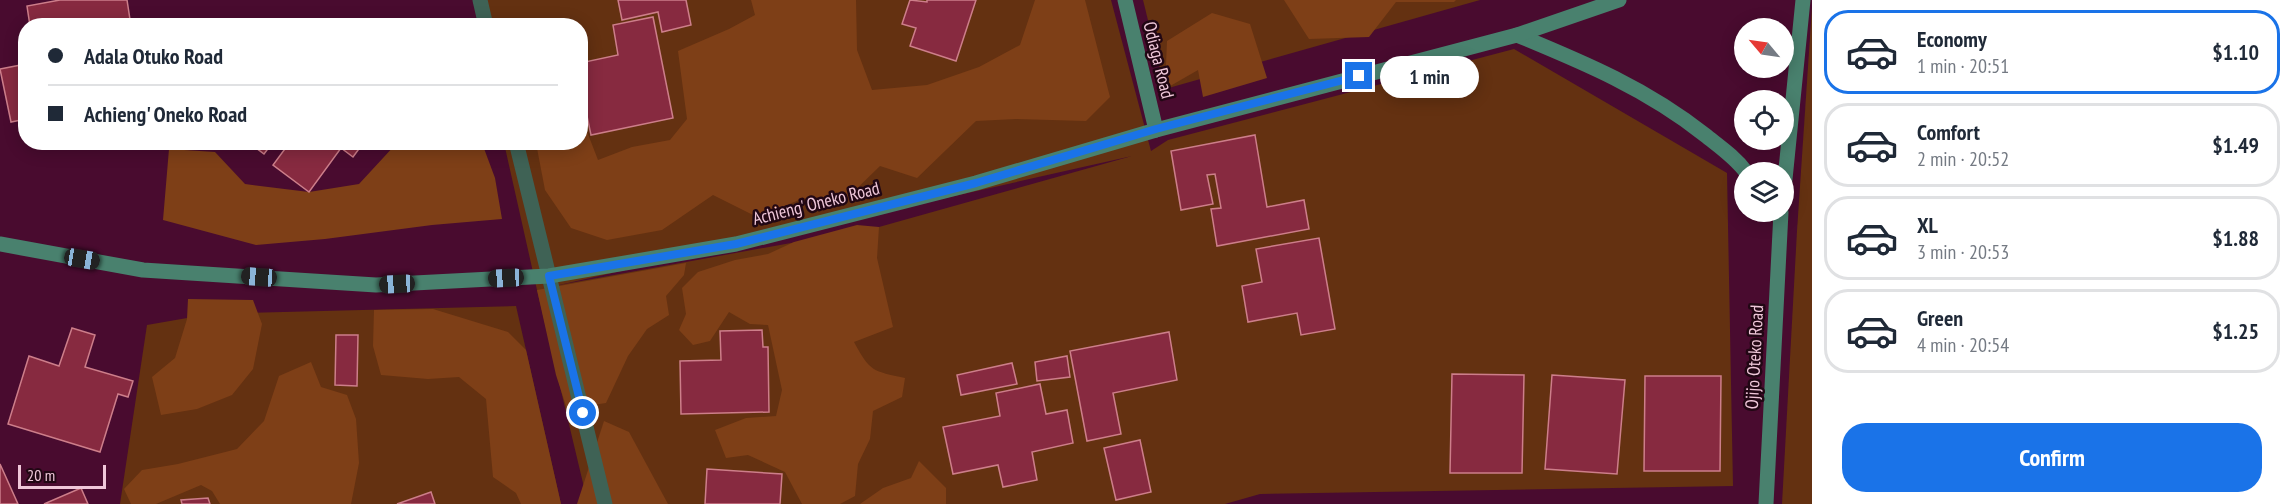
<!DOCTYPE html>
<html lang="en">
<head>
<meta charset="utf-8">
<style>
  :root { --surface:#fff; --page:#f6f6f7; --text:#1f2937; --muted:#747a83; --line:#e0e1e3; --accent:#1a73e8 }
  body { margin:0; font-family:"PT Sans Narrow",sans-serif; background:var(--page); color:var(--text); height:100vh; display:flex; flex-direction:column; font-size:22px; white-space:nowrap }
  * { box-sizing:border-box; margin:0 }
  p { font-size:20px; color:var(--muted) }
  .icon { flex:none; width:33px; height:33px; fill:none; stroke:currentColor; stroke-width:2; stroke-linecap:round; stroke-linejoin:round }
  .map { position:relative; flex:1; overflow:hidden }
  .side { display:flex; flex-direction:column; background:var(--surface); width:480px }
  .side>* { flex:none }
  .guide { position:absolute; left:18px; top:18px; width:570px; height:132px; border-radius:24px; box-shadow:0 3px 15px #0003; display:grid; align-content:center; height:132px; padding:0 30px; background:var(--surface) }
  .needle { width:39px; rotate:299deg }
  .fabs { position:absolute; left:1734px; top:18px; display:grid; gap:12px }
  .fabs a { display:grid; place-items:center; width:60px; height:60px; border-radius:50%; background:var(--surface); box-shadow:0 3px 15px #0003; font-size:30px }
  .scale { position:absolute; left:18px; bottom:15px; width:88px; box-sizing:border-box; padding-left:6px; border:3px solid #efc7d9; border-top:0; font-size:16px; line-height:21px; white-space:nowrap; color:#efc7d9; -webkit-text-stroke:4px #210714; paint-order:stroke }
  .end { position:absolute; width:27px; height:27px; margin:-14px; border:8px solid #1a73e8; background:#fff; box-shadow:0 0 0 3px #fff }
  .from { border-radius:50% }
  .bubble { position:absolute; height:42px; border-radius:21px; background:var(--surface); box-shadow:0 3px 15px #0003; font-size:20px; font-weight:600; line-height:42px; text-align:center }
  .car { position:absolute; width:18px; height:36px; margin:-18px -9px; border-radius:8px; box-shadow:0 0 4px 2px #0007; background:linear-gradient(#222 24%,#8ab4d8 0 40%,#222 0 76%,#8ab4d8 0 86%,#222 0) }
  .guide b { display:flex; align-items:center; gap:21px; height:57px; font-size:22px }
  .guide b+b { border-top:2px solid var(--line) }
  .guide i { width:15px; height:15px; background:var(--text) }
  ul { padding:10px 0 0; list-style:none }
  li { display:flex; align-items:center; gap:18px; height:84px; margin:0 12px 9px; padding:0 18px; border:3px solid var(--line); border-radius:24px }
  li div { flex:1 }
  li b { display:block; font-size:22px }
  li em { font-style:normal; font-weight:600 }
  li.current { border-color:var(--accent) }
  li>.icon { width:54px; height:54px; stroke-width:1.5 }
  .primary-button { display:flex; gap:12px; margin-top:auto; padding:12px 30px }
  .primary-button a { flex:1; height:69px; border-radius:24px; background:var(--accent); color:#fff; font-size:24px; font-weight:600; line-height:69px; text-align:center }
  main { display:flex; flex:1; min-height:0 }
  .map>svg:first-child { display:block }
  .green { fill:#643111; fill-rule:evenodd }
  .forest { fill:#7e3f17 }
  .building { fill:#872a40; stroke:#cd7e8a; stroke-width:1.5 }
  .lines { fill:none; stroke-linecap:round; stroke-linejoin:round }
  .tertiary { stroke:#3f6255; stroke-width:15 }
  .secondary { stroke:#49816e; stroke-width:15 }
  .route { stroke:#1a73e8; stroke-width:8 }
  .labels { text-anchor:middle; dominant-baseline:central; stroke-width:5; stroke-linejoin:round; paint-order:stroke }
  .street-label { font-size:18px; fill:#efc7d9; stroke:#210714 }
</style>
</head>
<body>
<main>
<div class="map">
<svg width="1812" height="504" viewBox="0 0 1812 504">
  <rect width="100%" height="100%" fill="#490b2f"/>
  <g class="green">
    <path d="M473,0H1111L1151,151L1168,140L1514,49L1727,173L1733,486L1260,494L1225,504H588L537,290L504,143L580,142V26L479,25ZM1132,156L879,227L559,285Z"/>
    <polygon points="1143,0 1480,0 1165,89"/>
    <polygon points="1812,7 1812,504 1782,504 1797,231"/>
    <polygon points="516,306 561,504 120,504 147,325 210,314"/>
  </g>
  <g class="forest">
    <polygon points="751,0 856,0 857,50 872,90 927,85 979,67 1020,45 1035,0 1085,0 1110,97 1086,121 1016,119 976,121 917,178 880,166 844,201 804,198 757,217 713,195 662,230 607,240 571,228 545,190 536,143 580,142 581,116 598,160 632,147 670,140 687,119 678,51 729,29 755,15"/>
    <polygon points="1284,0 1456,0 1454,2 1396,2 1369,37 1309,39"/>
    <polygon points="1212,13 1250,24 1267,78 1203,97 1198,70 1165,89 1167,41"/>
    <polygon points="396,142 482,143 495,178 502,219 432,225 325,239 256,245 163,220 169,149 215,152 245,184 309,192 359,184 395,145"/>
    <path d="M857,225L879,227L877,258L893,327L854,342C870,372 873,371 905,378L902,397L873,411L870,439L858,464L855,496L840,504H802L785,472L748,455L726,458L715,430L746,418L776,416L782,390L768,325L750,324L729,312L710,341L693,345L679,330L686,314L682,288L698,272L735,260L768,254L794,242Z"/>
    <polygon points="686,263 684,275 666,296 669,315 647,329 628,356 606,403 567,409 556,375 537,290"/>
    <polygon points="188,299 253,300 262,324 253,369 232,395 197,409 161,415 152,377 175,358 187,319"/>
    <polygon points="433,309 508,332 526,350 561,504 521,504 516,493 493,477 486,399 459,377 428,379 381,375 373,346 374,310"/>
    <polygon points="311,362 321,387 347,395 356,419 359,463 351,504 220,504 212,491 201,485 156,504 131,504 124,489 142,470 178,464 237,449 264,421 279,376"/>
    <polygon points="604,421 629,432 668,504 577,504"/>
    <polygon points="919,461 946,488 946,504 860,504 883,488 911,478"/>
  </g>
  <g class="building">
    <polygon points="60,0 127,0 131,26 30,26 27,6"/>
    <polygon points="618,0 686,0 691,25 662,32 658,12 622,20"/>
    <polygon points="910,0 927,2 927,0 976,0 956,61 910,46 916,28 902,24"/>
    <polygon points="653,17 673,118 591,135 580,83 580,63 618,55 613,25"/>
    <polygon points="26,64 26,119 11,122 0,69"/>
    <polygon points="1255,135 1267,207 1304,200 1309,229 1217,246 1211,209 1221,208 1215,174 1207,175 1213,204 1181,210 1171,151"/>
    <polygon points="248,142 273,142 264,154"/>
    <polygon points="290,142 364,142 353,157 341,148 309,192 273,165"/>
    <polygon points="1319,238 1335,329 1301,335 1297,313 1248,322 1242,286 1262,282 1256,249"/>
    <polygon points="72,328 95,335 85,367 133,381 128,397 118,394 100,452 8,424 29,356 59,366"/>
    <polygon points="762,330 763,347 768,347 769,412 681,414 680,361 721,360 720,331"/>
    <polygon points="1169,332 1177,380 1113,393 1121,434 1087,441 1070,351"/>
    <polygon points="336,335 358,335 357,386 335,385"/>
    <polygon points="1067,356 1070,377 1037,381 1035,362"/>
    <polygon points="1012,363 1017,384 961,395 957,375"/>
    <polygon points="1452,374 1524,375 1522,473 1450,473"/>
    <polygon points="1552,375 1625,380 1617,474 1545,469"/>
    <polygon points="1645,376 1721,376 1720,471 1644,471"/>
    <polygon points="1040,384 1046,414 1067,410 1073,443 1032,452 1037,480 1003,487 998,465 953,474 943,427 1000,416 996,393"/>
    <polygon points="1140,440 1151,492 1116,500 1104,448"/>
    <polygon points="0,464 18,504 0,504"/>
    <polygon points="707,469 782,474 780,504 705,504"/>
    <polygon points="81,488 88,504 44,504"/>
    <polygon points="431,492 435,504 397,504"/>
    <polygon points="208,498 210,504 182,504 181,500"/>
  </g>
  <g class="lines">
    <g class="tertiary">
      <polyline points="480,0 486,26"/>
      <polyline points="516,142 605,504"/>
    </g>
    <g class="secondary">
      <polyline points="1125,0 1156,130"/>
      <path d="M1517,35C1585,63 1647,89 1705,135C1720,147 1735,157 1746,172"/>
      <polyline points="1784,189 1803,0"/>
      <polyline points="0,244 143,270 376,285 549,276 736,244 976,183 1156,130 1517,35 1619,0"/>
      <polyline points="1766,504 1781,212"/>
    </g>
  </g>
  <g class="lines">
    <polyline class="route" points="583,413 549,276 736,244 976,183 1156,129 1359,76"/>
  </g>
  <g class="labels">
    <g class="street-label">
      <text transform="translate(1159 60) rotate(76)">Odiaga Road</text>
      <text transform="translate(816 203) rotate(-14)">Achieng' Oneko Road</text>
      <text transform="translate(1754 357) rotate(-87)">Ojijo Oteko Road</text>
    </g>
  </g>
</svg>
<div class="fabs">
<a><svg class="needle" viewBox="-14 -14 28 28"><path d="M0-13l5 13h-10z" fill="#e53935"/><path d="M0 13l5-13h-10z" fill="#747a83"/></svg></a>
<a><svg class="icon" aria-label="locate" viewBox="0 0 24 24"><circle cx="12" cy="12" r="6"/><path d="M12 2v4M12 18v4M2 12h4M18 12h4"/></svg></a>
<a><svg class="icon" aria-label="layers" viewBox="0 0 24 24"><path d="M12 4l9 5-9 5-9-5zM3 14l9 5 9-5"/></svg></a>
</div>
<div class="scale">20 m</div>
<i class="end from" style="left:583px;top:413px"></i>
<i class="end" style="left:1359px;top:76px"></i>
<div class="bubble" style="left:1380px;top:56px;width:99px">1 min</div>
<i class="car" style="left:82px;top:259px;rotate:100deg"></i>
<i class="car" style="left:259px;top:277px;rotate:274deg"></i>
<i class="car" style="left:506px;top:278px;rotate:267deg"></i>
<i class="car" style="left:397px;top:284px;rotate:267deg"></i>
<div class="guide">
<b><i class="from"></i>Adala Otuko Road</b>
<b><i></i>Achieng' Oneko Road</b>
</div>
</div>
<section class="side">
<ul>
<li class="current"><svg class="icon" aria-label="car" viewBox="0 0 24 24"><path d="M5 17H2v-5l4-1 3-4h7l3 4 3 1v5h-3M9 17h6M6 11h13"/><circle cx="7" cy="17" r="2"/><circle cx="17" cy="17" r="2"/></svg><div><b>Economy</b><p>1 min · 20:51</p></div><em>$1.10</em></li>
<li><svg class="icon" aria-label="car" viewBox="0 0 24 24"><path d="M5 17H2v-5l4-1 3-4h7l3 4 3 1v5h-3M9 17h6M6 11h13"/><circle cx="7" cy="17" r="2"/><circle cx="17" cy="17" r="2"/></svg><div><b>Comfort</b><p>2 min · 20:52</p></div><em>$1.49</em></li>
<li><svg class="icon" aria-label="car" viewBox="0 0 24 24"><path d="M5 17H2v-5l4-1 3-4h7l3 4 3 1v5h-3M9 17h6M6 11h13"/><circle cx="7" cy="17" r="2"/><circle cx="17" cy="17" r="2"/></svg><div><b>XL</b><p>3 min · 20:53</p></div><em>$1.88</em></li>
<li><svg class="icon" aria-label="car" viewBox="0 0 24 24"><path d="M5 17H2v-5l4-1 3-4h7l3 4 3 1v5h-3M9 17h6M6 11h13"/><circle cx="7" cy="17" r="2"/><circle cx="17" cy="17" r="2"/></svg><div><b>Green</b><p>4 min · 20:54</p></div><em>$1.25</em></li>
</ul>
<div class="primary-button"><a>Confirm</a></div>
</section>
</main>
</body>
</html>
